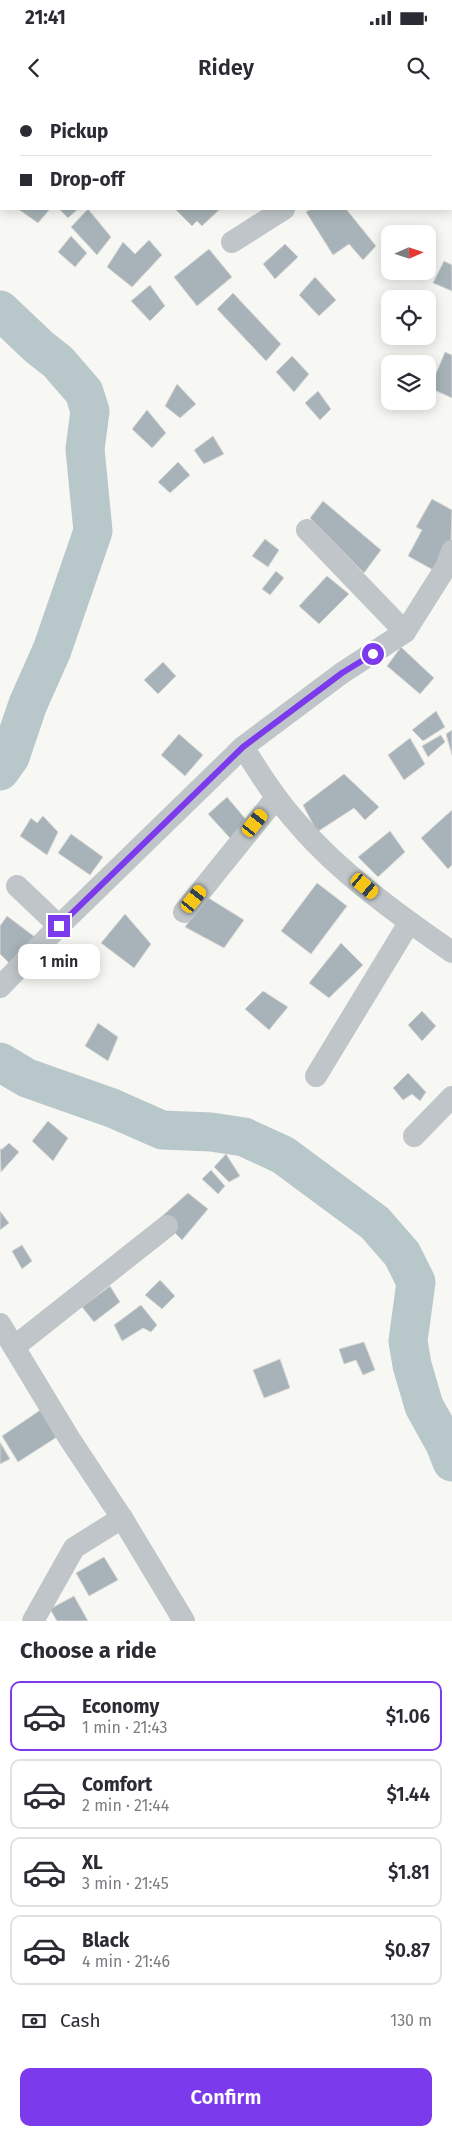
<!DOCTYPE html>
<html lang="en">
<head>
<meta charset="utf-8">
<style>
  :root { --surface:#fff; --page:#f2f2f3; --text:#2b2b33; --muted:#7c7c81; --line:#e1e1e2; --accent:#7c3aed }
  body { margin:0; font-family:"Fira Sans",sans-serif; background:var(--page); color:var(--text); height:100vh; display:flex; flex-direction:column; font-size:19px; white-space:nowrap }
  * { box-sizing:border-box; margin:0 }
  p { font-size:16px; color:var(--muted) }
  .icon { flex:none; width:28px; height:28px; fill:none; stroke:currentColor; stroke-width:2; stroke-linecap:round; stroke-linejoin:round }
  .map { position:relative; height:1521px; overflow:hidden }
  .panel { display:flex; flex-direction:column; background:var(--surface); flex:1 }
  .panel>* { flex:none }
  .guide { position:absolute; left:0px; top:0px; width:452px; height:110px; box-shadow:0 2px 12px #0003; display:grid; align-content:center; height:110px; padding:0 20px; background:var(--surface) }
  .needle { width:32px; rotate:87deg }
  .fabs { position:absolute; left:381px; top:125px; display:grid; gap:10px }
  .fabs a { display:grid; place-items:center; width:55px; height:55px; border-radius:10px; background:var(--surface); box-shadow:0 2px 12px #0003; font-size:25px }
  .end { position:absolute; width:22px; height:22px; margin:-11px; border:6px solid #7c3aed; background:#fff; box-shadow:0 0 0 2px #fff }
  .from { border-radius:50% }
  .bubble { position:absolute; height:35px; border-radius:10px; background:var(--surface); box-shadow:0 2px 12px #0003; font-size:16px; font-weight:600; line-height:35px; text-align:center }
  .car { position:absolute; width:15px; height:30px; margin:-15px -8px; border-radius:6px; box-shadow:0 0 4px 1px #0007; background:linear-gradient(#f5c518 24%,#345 0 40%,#f5c518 0 76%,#345 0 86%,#f5c518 0) }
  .guide b { display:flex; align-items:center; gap:18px; height:48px; font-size:19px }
  .guide b+b { border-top:1px solid var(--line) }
  .guide i { width:12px; height:12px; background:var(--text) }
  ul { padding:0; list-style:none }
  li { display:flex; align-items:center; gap:15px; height:70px; margin:0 10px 8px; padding:0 10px; border:2px solid var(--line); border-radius:10px }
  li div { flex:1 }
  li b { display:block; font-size:19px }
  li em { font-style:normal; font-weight:600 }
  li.selected { border-color:var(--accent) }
  li>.icon { width:45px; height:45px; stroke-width:1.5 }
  h2 { padding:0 20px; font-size:22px; line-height:60px }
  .pay { display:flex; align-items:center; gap:12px; height:55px; padding:0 20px; font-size:19px }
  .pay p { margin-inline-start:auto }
  .primary-button { display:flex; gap:10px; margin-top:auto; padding:10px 20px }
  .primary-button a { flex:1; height:58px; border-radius:10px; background:var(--accent); color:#fff; font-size:20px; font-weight:600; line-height:58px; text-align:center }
  .status { display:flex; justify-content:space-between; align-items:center; height:35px; padding:0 25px; background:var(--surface); direction:ltr }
  .status svg { height:14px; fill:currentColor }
  header { display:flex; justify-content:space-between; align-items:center; height:65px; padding:0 20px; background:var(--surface); font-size:22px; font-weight:600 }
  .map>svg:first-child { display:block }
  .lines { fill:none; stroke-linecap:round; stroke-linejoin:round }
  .river { stroke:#b7c7ca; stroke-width:39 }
  .building { fill:#a7b3b8; stroke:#d8d8d6 }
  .minor { stroke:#bfc5c8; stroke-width:22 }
  .route { stroke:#7c3aed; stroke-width:6 }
</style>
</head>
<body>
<div class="status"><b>21:41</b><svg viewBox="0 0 49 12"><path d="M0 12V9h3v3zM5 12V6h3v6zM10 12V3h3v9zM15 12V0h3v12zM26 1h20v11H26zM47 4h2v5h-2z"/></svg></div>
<header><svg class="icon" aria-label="back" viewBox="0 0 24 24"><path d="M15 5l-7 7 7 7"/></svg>Ridey<svg class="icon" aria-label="search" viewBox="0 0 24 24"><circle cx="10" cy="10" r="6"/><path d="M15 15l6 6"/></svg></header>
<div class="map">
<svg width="452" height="1521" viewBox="0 0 452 1521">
  <rect width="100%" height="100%" fill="#f7f7f3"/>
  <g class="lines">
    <g class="river">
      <polyline points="28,1 29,0"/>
      <polyline points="0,28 1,27"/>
      <polyline points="0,210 39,247 58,262 84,292 90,311 85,349 93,431 52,550 28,604 10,657 0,671"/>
      <polyline points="0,962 27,978 112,1008 162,1030 211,1032 244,1037 283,1055 375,1123 402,1154 416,1182 408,1241 412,1265 424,1306 445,1344 452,1362"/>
    </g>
  </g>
  <g class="building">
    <polygon points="164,0 203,0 203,1 165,1"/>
    <polygon points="18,109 50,109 38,123"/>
    <polygon points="59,109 78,109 68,118"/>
    <polygon points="88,109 111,137 97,155 71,127"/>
    <polygon points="175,109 220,109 202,126 197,121 192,126"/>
    <polygon points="311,109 346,109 376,146 363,160 349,144 333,155 306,112"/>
    <polygon points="71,136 87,153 75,167 58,152"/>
    <polygon points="149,140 162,155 132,187 107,167 123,142 135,154"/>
    <polygon points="285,144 298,157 275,179 263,164"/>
    <polygon points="209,149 232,177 197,206 174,177"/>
    <polygon points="444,161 452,165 452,191 433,183"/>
    <polygon points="315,177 336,200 319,216 299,195"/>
    <polygon points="150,185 165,206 150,221 131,201"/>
    <polygon points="233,193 281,244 266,261 217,209"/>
    <polygon points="445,252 452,255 452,298 430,288"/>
    <polygon points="292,256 309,274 294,292 276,272"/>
    <polygon points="177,284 196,304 180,318 165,306"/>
    <polygon points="318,291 331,309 320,320 305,303"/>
    <polygon points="147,310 166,333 152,348 132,329"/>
    <polygon points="213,336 224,354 204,364 194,350"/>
    <polygon points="178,362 190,375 170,393 158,382"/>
    <polygon points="432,399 452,410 451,443 435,471 408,456 422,430 416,427"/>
    <polygon points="323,401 381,450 364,473 310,418"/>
    <polygon points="265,439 279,450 268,467 252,456"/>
    <polygon points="276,471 284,478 270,495 262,489"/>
    <polygon points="327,476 349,494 319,524 299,506"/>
    <polygon points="401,547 434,578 420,594 387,566"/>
    <polygon points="163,562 176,576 158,594 144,580"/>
    <polygon points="436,611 445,627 423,641 412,630"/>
    <polygon points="452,630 452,655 446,634"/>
    <polygon points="179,634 203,655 185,676 161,655"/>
    <polygon points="441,635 445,642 428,657 422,646"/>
    <polygon points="410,638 425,664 404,680 388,655"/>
    <polygon points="344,674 379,707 365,720 354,708 317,732 303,705"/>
    <polygon points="227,697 248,722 230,738 208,714"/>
    <polygon points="452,710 452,765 448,769 421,738"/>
    <polygon points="43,716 58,732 47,755 20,736 31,718 37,723"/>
    <polygon points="390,731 405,752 378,777 358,757"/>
    <polygon points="71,734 103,757 90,775 58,753"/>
    <polygon points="317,783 347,806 311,854 281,831"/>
    <polygon points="207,797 244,820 224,848 185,827"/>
    <polygon points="125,814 151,844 134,868 101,843"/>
    <polygon points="7,816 35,837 10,864 0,854 0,826"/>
    <polygon points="341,843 363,865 329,898 309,883"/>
    <polygon points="263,891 288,907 269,930 245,909"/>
    <polygon points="422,911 436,926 422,941 408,925"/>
    <polygon points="98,923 118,937 108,961 85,946"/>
    <polygon points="408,973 426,992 420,1001 412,994 403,1000 393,988"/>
    <polygon points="48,1021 68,1038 53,1061 32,1041"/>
    <polygon points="9,1043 19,1052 1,1072 0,1048 1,1050"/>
    <polygon points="226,1054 240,1076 229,1082 214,1067"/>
    <polygon points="211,1070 225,1086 218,1094 202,1079"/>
    <polygon points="188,1093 208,1109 182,1140 160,1118"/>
    <polygon points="0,1111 9,1123 0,1130"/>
    <polygon points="22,1145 32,1161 22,1169 12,1151"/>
    <polygon points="160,1180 175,1196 162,1209 145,1195"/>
    <polygon points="110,1186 120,1202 94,1222 82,1207"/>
    <polygon points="141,1205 157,1225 151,1232 143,1228 122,1241 114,1225"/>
    <polygon points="364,1242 375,1270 363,1275 356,1260 344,1264 339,1249"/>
    <polygon points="280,1259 290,1288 264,1298 253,1270"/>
    <polygon points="42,1309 57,1337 18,1362 2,1336"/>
    <polygon points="0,1342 10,1359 0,1364"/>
    <polygon points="104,1457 118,1480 89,1496 76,1473"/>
    <polygon points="74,1496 88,1521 57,1521 50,1509"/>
  </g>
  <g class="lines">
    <g class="minor">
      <polyline points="451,35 452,34"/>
      <polyline points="232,142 284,109"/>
      <polyline points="307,430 405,532"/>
      <path d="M243,647C260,674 277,701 299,725C339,772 401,817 452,852"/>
      <polyline points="17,786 59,826"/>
      <polyline points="184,812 276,698"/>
      <polyline points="0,887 59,826 243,647 342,573 405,532 446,467 452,451"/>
      <polyline points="316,976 409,823"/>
      <polyline points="414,1036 452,997"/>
      <polyline points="0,1224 69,1338 122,1418 184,1521"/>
      <polyline points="14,1247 167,1126"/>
      <polyline points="33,1521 74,1448 122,1418"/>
    </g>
  </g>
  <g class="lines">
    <polyline class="route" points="59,826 243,647 342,573 373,554"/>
  </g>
</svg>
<div class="fabs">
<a><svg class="needle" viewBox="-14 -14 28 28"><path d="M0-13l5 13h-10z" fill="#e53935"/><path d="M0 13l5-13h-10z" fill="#7c7c81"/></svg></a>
<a><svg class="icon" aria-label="locate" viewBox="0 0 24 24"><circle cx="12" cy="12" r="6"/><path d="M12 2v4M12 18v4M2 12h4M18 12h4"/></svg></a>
<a><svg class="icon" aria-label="layers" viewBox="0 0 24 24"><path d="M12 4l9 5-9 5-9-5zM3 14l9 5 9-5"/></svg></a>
</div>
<i class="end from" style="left:373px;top:554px"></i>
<i class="end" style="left:59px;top:826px"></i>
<div class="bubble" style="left:18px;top:844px;width:82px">1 min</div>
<i class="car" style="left:255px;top:723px;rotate:39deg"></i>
<i class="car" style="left:365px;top:786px;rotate:130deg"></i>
<i class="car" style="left:194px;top:799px;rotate:39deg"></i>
<div class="guide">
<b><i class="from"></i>Pickup</b>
<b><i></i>Drop-off</b>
</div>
</div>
<section class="panel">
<h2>Choose a ride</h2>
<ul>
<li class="selected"><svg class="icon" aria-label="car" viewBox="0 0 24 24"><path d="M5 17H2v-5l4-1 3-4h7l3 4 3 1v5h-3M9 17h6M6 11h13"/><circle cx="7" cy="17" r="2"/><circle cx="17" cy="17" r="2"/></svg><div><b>Economy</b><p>1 min · 21:43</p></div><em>$1.06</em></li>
<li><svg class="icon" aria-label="car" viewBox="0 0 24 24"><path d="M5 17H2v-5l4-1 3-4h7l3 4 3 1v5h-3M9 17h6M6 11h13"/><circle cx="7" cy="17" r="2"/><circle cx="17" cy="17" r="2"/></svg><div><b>Comfort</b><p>2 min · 21:44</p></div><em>$1.44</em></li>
<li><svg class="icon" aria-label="car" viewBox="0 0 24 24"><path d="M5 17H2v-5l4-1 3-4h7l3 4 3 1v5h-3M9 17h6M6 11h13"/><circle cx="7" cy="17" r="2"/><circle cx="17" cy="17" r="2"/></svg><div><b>XL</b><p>3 min · 21:45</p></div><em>$1.81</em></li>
<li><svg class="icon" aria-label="car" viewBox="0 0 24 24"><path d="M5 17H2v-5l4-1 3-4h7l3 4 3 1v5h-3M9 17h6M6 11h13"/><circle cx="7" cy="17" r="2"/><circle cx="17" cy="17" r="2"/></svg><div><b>Black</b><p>4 min · 21:46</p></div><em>$0.87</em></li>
</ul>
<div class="pay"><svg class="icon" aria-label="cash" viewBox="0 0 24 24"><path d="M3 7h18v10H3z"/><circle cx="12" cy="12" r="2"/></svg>Cash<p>130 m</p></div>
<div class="primary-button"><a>Confirm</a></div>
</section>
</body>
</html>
